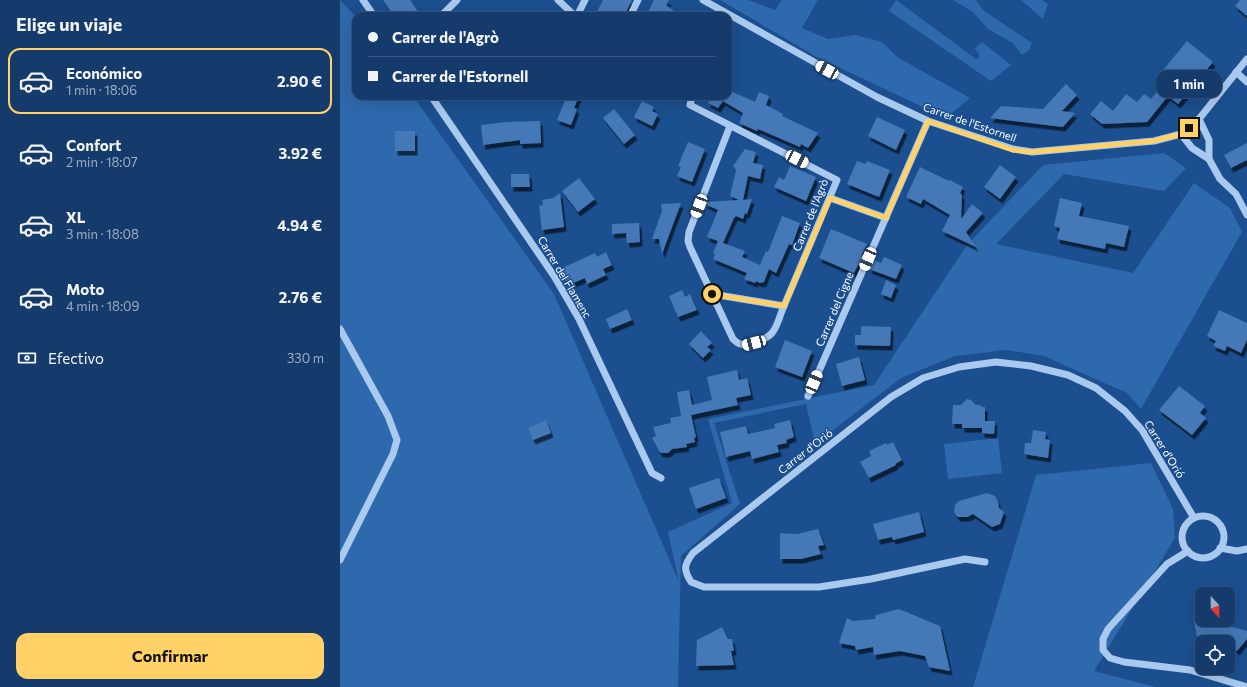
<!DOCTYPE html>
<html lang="es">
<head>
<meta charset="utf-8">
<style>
  :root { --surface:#143b6b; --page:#214673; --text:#f1f3f6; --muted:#9dadc1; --line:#33557e; --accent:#ffd166 }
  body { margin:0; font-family:Commissioner,sans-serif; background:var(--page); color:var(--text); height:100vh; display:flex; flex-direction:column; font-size:15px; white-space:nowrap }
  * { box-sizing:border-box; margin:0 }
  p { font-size:13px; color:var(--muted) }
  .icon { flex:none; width:22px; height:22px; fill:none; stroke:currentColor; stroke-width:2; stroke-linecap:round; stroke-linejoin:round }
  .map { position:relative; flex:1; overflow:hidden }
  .drawer { display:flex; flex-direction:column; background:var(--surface); width:340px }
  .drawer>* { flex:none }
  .guide { position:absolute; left:12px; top:12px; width:380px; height:88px; border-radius:12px; box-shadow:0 4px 16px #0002,0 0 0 1px var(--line); display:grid; align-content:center; height:88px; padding:0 16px; background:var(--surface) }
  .needle { width:26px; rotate:159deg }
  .tools { position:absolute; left:855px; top:587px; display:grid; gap:8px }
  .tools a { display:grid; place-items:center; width:40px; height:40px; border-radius:8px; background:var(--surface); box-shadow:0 4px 16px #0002,0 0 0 1px var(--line); font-size:20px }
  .end { position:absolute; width:18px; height:18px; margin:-9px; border:5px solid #ffd166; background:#111; box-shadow:0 0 0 2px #111 }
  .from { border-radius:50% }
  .bubble { position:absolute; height:28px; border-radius:12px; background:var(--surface); box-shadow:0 4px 16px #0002,0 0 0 1px var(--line); font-size:13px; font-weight:700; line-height:28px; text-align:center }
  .car { position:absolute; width:12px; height:24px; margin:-12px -6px; border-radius:5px; box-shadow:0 0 3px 1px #0007; background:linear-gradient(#fff 24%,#345 0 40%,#fff 0 76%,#345 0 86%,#fff 0) }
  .guide b { display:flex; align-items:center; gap:14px; height:38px; font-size:15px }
  .guide b+b { border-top:1px solid var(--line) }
  .guide i { width:10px; height:10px; background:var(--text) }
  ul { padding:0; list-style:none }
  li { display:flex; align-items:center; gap:12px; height:66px; margin:0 8px 6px; padding:0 8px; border:2px solid transparent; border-radius:12px }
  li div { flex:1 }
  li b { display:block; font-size:15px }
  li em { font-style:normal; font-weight:700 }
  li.selected { border-color:var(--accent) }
  li>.icon { width:36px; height:36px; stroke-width:1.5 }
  h2 { padding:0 16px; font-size:18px; line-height:48px }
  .pay { display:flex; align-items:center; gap:10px; height:44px; padding:0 16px; font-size:15px }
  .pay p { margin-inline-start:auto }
  .button { display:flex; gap:8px; margin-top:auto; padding:8px 16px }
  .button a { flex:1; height:46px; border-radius:12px; background:var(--accent); color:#111; font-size:16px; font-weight:700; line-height:46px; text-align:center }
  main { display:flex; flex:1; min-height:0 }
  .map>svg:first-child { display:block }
  .green { fill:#2e69ad }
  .building { fill:#4478b7; filter:url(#shadow) }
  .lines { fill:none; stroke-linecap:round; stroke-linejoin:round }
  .minor { stroke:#a9c9ee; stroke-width:7 }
  .route { stroke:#ffd166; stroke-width:5 }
  .labels { text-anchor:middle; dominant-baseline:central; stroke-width:3; stroke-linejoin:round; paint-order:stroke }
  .street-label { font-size:11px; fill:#fff; stroke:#1b4f8f }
</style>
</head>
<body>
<main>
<section class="drawer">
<h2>Elige un viaje</h2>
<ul>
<li class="selected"><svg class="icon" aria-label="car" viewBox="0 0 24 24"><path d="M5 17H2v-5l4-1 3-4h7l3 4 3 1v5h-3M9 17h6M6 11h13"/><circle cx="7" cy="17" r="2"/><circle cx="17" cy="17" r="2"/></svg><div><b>Económico</b><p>1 min · 18:06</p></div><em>2.90 €</em></li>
<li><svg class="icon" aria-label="car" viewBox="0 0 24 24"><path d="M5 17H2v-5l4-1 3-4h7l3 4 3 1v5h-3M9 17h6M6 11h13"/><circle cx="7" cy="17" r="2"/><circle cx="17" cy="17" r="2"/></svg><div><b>Confort</b><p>2 min · 18:07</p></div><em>3.92 €</em></li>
<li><svg class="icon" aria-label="car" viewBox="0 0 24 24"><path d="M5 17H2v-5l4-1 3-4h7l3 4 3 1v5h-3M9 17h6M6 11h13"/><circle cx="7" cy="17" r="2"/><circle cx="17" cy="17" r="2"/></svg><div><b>XL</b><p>3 min · 18:08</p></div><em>4.94 €</em></li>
<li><svg class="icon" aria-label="car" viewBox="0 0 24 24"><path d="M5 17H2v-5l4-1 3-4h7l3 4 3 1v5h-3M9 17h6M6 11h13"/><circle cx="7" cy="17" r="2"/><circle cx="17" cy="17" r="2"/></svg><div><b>Moto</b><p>4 min · 18:09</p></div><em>2.76 €</em></li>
</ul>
<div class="pay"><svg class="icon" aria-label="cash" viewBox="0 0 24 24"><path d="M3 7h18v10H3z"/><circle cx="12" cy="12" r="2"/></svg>Efectivo<p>330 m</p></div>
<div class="button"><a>Confirmar</a></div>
</section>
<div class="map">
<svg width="907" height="687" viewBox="0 0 907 687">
  <defs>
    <filter id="shadow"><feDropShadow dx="2.5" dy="4.5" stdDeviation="0" flood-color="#0009"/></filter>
  </defs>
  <rect width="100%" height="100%" fill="#1b4f8f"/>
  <g class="green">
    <polygon points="0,0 16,17 16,96 73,96 214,294 339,582 328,532 392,503 368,419 534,385 627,245 703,165 824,153 846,168 824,191 724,174 656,244 793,273 854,183 890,208 902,232 801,409 787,393 704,356 666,350 615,356 561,378 475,444 466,404 374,423 400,504 341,556 338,687 0,687"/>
    <polygon points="380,0 408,0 435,10 442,0 478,0 462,28 488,39 515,35 542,42 557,57 630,98 606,118 477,57"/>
    <polygon points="556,0 636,59 640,57 635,48 642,42 671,65 651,81 549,11"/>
    <polygon points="613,0 636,0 644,11 692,43 689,50 682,55 673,43 648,29 633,12"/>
    <polygon points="681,0 702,0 708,4 703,19"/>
    <polygon points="658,438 662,473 608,479 604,444"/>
    <polygon points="811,463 833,509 835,538 754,671 815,687 633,687 696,475"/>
  </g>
  <g class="building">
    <polygon points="43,0 70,0 81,16 54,16"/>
    <polygon points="263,0 292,0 284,16 255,16"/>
    <polygon points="314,0 329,0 326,5 341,16 306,16"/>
    <polygon points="900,0 907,0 907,16 895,6"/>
    <polygon points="847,41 873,62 838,104 828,96 807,122 762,124 750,114 761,101 773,111 786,94 797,102 804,94 811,99 825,81 819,75"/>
    <polygon points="726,84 737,95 722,111 735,113 723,127 650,118 661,106 703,109"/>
    <polygon points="388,90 415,102 419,92 429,96 426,105 443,114 442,116 478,133 468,148 461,144 460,147 418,129 417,131 399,123 403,113 383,101 378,108 368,103 372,96 388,96"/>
    <polygon points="227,96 239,96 234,108 237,109 231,125 217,120"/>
    <polygon points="302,101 314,107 312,111 318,114 312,126 294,117"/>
    <polygon points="274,109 295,135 284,144 263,118"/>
    <polygon points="537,117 565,130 556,150 528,136"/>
    <polygon points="200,121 201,143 180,144 180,140 143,145 141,125 166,122"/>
    <rect x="55" y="131" width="20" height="20"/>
    <polygon points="348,142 365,149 352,182 337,176 341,167 338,166"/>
    <polygon points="907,143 907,160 891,168 884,155"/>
    <polygon points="405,149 416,152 413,163 423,165 420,179 408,176 403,200 412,199 407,214 405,213 403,219 396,216 394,218 383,243 405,251 402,257 420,265 426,251 428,252 442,216 460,223 452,245 449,244 436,273 429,269 424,282 420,283 416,281 415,283 404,279 407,273 373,259 375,254 373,253 378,241 367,237 378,210 365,204 366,202 399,200 390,196 396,170 393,166"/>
    <polygon points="517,161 526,164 527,161 550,170 539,197 507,184"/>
    <polygon points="660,165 676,177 660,199 644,187"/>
    <polygon points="450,166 476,177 466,201 434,187 439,177 444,180"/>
    <polygon points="580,167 609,181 610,180 623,187 620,193 622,195 621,219 632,204 643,213 626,232 636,247 602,231 610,215 583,199 581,204 566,197"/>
    <polygon points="171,174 189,174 190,187 171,187"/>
    <polygon points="239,178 255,199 238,212 222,191"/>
    <polygon points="220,193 224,227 202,230 199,206 203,205 202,200 213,198"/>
    <polygon points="720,198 742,203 739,216 789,226 784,247 766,243 765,249 717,239 720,228 714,226"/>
    <polygon points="341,203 322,254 319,239 312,239 322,211 321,204"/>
    <polygon points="299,223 300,242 287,243 286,233 272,234 272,224"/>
    <polygon points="491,229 527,244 522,255 524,256 520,265 518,265 514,273 479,258"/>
    <polygon points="266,252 272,265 263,269 266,275 247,284 245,278 228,285 220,269 255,253 257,257"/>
    <polygon points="544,257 562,265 556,279 529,269 533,260 541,263"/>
    <polygon points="546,280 556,285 551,298 541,294"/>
    <polygon points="342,290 345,297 350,294 357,310 338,317 329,296"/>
    <polygon points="287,309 292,320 270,329 266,319"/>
    <polygon points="879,310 907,323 907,340 901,353 887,346 885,351 873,346 876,341 867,336"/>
    <polygon points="521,326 551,327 550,346 515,345 515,335 521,335"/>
    <polygon points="361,331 372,343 367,347 371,350 363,358 349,344"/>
    <polygon points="445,340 472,351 462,377 435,367"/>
    <polygon points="519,357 525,380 502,386 496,364"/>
    <polygon points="397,370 399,380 407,378 411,395 396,398 398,405 351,415 356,437 354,438 355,442 346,444 347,447 332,449 328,453 321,453 319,451 312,438 316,436 313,427 331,423 330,418 341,416 337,392 349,390 352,405 372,400 367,377"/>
    <polygon points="839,386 865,406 860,413 866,418 852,435 819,410"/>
    <polygon points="627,399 631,400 636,405 641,405 641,407 645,407 645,421 655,421 654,434 642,433 642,428 622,428 622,424 612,424 613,405 621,405"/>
    <polygon points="206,420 211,433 193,440 188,428"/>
    <polygon points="450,420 454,437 446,440 447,443 437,445 439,452 412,459 410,451 386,457 380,432 406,426 408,434 435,428 434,424"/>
    <polygon points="693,430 706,432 705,439 710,440 708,458 684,454 685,443 691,443"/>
    <polygon points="553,442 562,460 555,464 556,465 529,478 520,462 531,456 529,451 546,443 547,445"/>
    <polygon points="379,478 386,498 356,509 349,488"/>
    <polygon points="647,493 655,496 658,502 659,508 664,512 660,524 652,527 633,514 627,517 618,517 616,515 614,511 615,505 619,501"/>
    <polygon points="579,512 584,532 553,540 552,537 538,540 533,524"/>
    <polygon points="478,529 484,545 478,546 481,554 461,559 440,559 440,533 457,534"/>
    <polygon points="559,609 600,626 610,671 589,667 585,656 560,651 534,655 533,647 516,650 515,646 499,643 507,618 513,621 535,619 536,615"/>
    <polygon points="854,620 874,620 875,622 907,631 907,639 897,651 893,647 888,646 888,642 874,642 857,637"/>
    <polygon points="382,627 388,639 392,639 394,651 391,651 394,665 356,666 357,640"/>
  </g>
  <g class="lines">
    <g class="minor">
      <polyline points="23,0 34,16"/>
      <polyline points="218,0 235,16"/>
      <polyline points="363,0 537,97 588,121 673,149 692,152 814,141 841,134 859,119 907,59"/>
      <polyline points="101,16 117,0"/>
      <polyline points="237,16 245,0"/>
      <polyline points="290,16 298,0"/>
      <polyline points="896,72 907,82"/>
      <polyline points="91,96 214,276 239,319 312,473 321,478"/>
      <polyline points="352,96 350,105 497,180 444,306 372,294"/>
      <polyline points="859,119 869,140 869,159"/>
      <path d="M390,126L349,232L348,241L350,247L393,339C395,341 398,344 401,344C408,347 427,339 432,333C438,326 440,314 444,306"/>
      <polyline points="841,134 852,148 869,159 880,179 896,194 907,215"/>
      <polyline points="490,198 546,218"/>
      <polyline points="0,329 48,416 57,440 53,454 0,560"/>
      <polyline points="468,396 588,121"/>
      <circle cx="863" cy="537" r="21"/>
      <polyline points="880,548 897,551 907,549"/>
      <polyline points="848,551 827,564 768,629 763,639 763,650 770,658 784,662 850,670 907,687"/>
      <path d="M645,562L625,559L531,579L479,587H364L351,582C343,569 344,565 353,553L551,397L583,378L619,367L656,362L691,366L728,375L756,388L785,411L802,430L854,518"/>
    </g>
  </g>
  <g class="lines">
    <polyline class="route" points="372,294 444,306 490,198 546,218 588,121 673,150 692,152 814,141 841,134 849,128"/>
  </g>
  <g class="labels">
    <g class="street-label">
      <text transform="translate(630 122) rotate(19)">Carrer de l'Estornell</text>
      <text transform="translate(470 215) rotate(-68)">Carrer de l'Agrò</text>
      <text transform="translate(225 277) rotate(59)">Carrer del Flamenc</text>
      <text transform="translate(494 309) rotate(-67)">Carrer del Cigne</text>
      <text transform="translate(825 449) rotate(58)">Carrer d'Orió</text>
      <text transform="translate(465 451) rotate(-38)">Carrer d'Orió</text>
    </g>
  </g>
</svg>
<div class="tools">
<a><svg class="needle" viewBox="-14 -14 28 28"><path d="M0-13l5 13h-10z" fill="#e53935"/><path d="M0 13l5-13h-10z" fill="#9dadc1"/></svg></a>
<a><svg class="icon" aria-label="locate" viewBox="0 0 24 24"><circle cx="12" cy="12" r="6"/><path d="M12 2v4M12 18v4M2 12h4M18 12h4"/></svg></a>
</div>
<i class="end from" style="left:372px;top:294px"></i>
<i class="end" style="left:849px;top:128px"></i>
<div class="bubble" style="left:816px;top:70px;width:66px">1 min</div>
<i class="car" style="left:487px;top:70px;rotate:299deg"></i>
<i class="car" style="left:457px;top:159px;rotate:117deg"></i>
<i class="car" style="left:359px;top:206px;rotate:201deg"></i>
<i class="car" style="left:528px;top:259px;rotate:203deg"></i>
<i class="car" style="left:414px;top:343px;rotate:255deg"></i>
<i class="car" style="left:474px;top:382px;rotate:23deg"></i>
<div class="guide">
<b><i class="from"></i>Carrer de l'Agrò</b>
<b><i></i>Carrer de l'Estornell</b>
</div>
</div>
</main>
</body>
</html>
